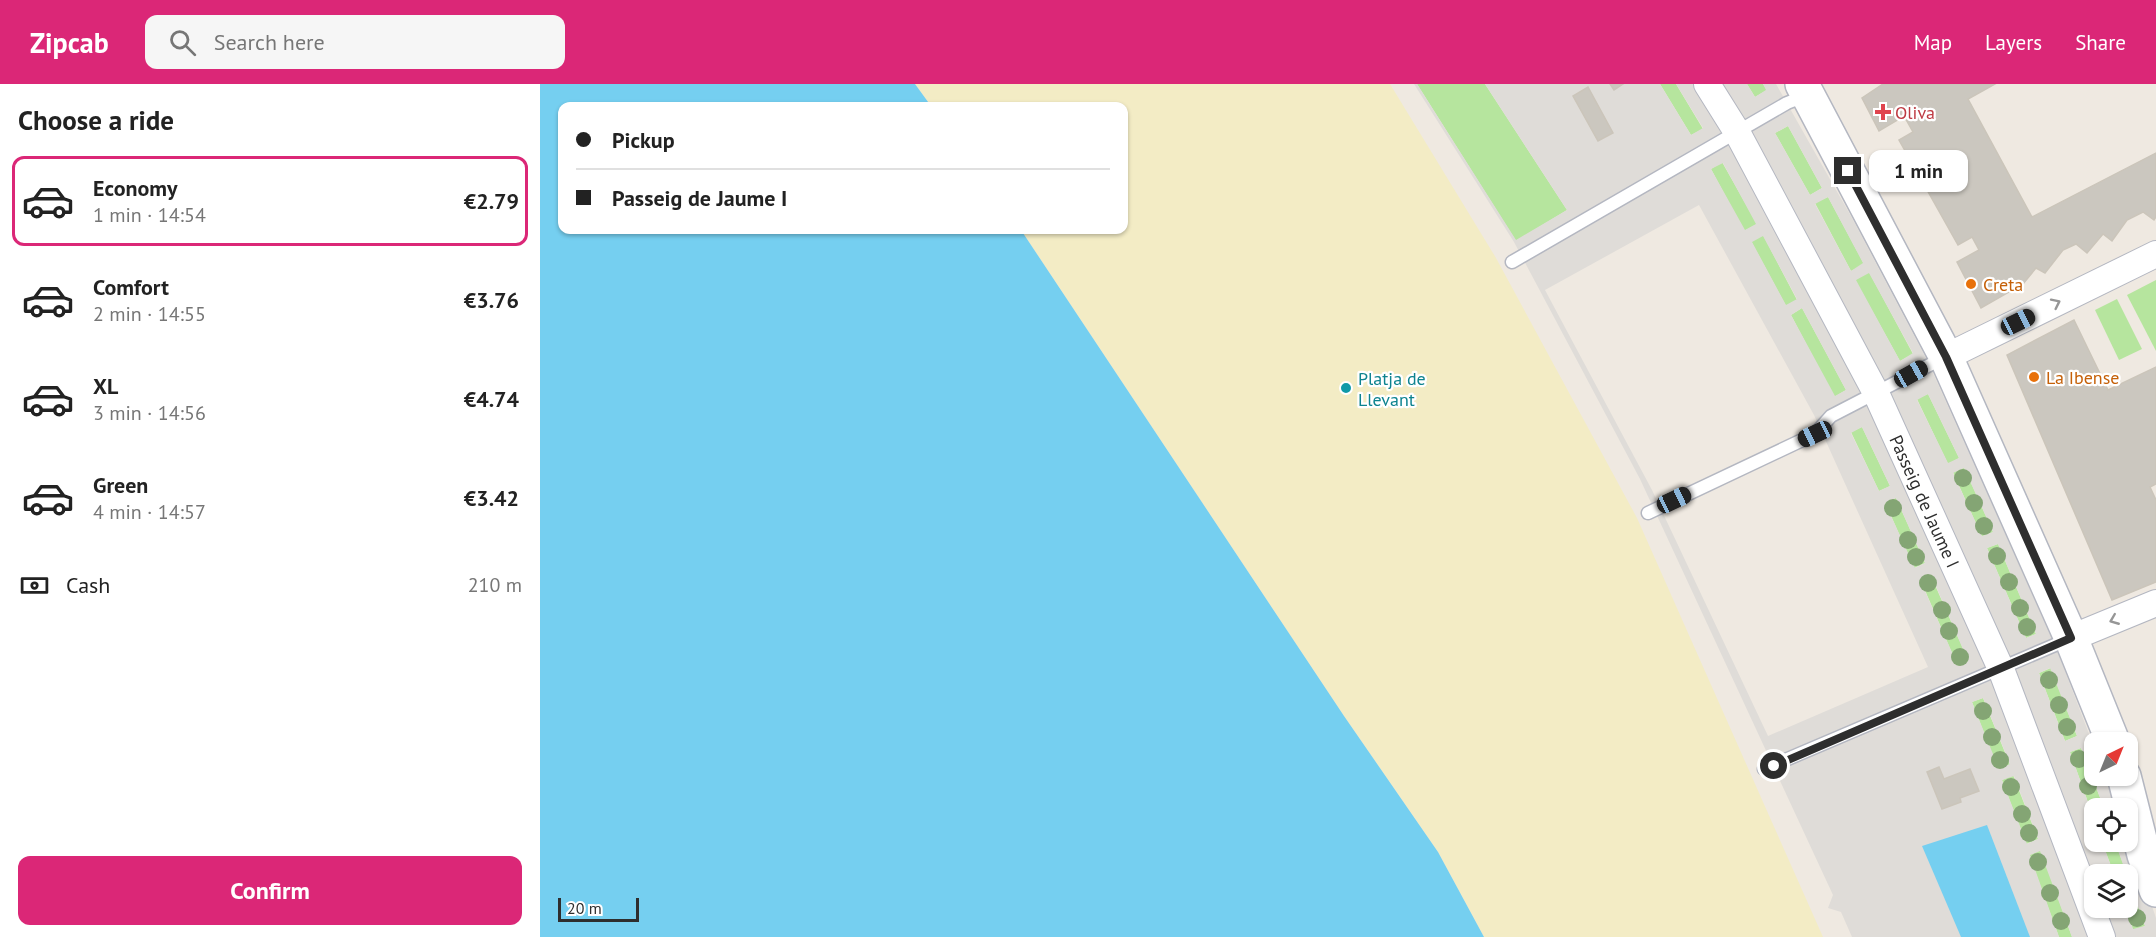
<!DOCTYPE html>
<html lang="en">
<head>
<meta charset="utf-8">
<style>
  :root { --surface:#fff; --page:#f6f6f6; --text:#222; --muted:#767676; --line:#e0e0e0; --accent:#db2777 }
  body { margin:0; font-family:"PT Sans",sans-serif; background:var(--page); color:var(--text); height:100vh; display:flex; flex-direction:column; font-size:22px; white-space:nowrap }
  * { box-sizing:border-box; margin:0 }
  p { font-size:20px; color:var(--muted) }
  .icon { flex:none; width:33px; height:33px; fill:none; stroke:currentColor; stroke-width:2; stroke-linecap:round; stroke-linejoin:round }
  .map { position:relative; flex:1; overflow:hidden }
  .side { display:flex; flex-direction:column; background:var(--surface); width:540px }
  .side>* { flex:none }
  .hud { position:absolute; left:18px; top:18px; width:570px; height:132px; border-radius:12px; box-shadow:0 2px 4px #0004; display:grid; align-content:center; height:132px; padding:0 18px; background:var(--surface) }
  .needle { width:39px; rotate:43deg }
  .buttons { position:absolute; left:1544px; top:648px; display:grid; gap:12px }
  .buttons a { display:grid; place-items:center; width:54px; height:54px; border-radius:12px; background:var(--surface); box-shadow:0 2px 4px #0004; font-size:30px }
  .scale { position:absolute; left:18px; bottom:15px; width:81px; box-sizing:border-box; padding-left:6px; border:3px solid #2e2e2e; border-top:0; font-size:16px; line-height:21px; white-space:nowrap; color:#2e2e2e; -webkit-text-stroke:4px #fff; paint-order:stroke }
  .end { position:absolute; width:27px; height:27px; margin:-14px; border:8px solid #2e2e2e; background:#fff; box-shadow:0 0 0 3px #fff }
  .from { border-radius:50% }
  .bubble { position:absolute; height:42px; border-radius:12px; background:var(--surface); box-shadow:0 2px 4px #0004; font-size:20px; font-weight:700; line-height:42px; text-align:center }
  .car { position:absolute; width:18px; height:36px; margin:-18px -9px; border-radius:8px; box-shadow:0 0 4px 2px #0007; background:linear-gradient(#222 24%,#8ab4d8 0 40%,#222 0 76%,#8ab4d8 0 86%,#222 0) }
  .hud b { display:flex; align-items:center; gap:21px; height:57px; font-size:22px }
  .hud b+b { border-top:2px solid var(--line) }
  .hud i { width:15px; height:15px; background:var(--text) }
  ul { padding:0; list-style:none }
  li { display:flex; align-items:center; gap:18px; height:90px; margin:0 12px 9px; padding:0 6px; border:3px solid transparent; border-radius:12px }
  li div { flex:1 }
  li b { display:block; font-size:22px }
  li em { font-style:normal; font-weight:700 }
  li.current { border-color:var(--accent) }
  li>.icon { width:54px; height:54px; stroke-width:1.5 }
  h2 { padding:0 18px; font-size:27px; line-height:72px }
  .pay { display:flex; align-items:center; gap:15px; height:66px; padding:0 18px; font-size:22px }
  .pay p { margin-inline-start:auto }
  .primary-button { display:flex; gap:12px; margin-top:auto; padding:12px 18px }
  .primary-button a { flex:1; height:69px; border-radius:12px; background:var(--accent); color:#fff; font-size:24px; font-weight:700; line-height:69px; text-align:center }
  header { display:flex; align-items:center; gap:36px; box-sizing:border-box; height:84px; padding:0 30px; background:var(--accent); color:#fff }
  header strong { font-size:28px }
  nav { display:flex; gap:33px; margin-inline-start:auto; font-size:21px }
  .search { width:420px; height:54px; background:var(--page); display:flex; align-items:center; gap:15px; box-sizing:border-box; padding:0 21px; border-radius:12px; color:var(--muted); font-size:22px }
  main { display:flex; flex:1; min-height:0 }
  .map>svg:first-child { display:block }
  .green { fill:#b6e59e }
  .sand { fill:#f3ecc5 }
  .plaza { fill:#dfdcd8; fill-rule:evenodd }
  .water { fill:#75cff0 }
  .building { fill:#cbc7bf; stroke:#cbc5ba; stroke-width:1.5 }
  .lines { fill:none; stroke-linecap:round; stroke-linejoin:round }
  .lane-casing { stroke:#b4b7c1; stroke-width:15 }
  .street-casing { stroke:#b4b7c1; stroke-width:28 }
  .secondary-casing { stroke:#b4b7c1; stroke-width:36 }
  .lane { stroke:#fff; stroke-width:12 }
  .street { stroke:#fff; stroke-width:26 }
  .secondary { stroke:#fff; stroke-width:33 }
  .tree { fill:#84a574 }
  .oneway { stroke:#969696 }
  .route { stroke:#2e2e2e; stroke-width:8 }
  .health-dot { fill:#e0444e; stroke:#fff; stroke-width:2 }
  .food-dot { fill:#e8710a; stroke:#fff; stroke-width:2 }
  .culture-dot { fill:#0f9aa8; stroke:#fff; stroke-width:2 }
  .labels { text-anchor:middle; dominant-baseline:central; stroke-width:4.5; stroke-linejoin:round; paint-order:stroke }
  .health-label { font-size:18px; fill:#be3a42; stroke:#fff; text-anchor:start }
  .food-label { font-size:18px; fill:#c56008; stroke:#fff; text-anchor:start }
  .culture-label { font-size:18px; fill:#0d838f; stroke:#fff; text-anchor:start }
  .street-label { font-size:18px; fill:#2e2e2e; stroke:#fff }
</style>
</head>
<body>
<header>
<strong>Zipcab</strong>
<div class="search"><svg class="icon" aria-label="search" viewBox="0 0 24 24"><circle cx="10" cy="10" r="6"/><path d="M15 15l6 6"/></svg>Search here</div>
<nav><a>Map</a><a>Layers</a><a>Share</a></nav>
</header>
<main>
<section class="side">
<h2>Choose a ride</h2>
<ul>
<li class="current"><svg class="icon" aria-label="car" viewBox="0 0 24 24"><path d="M5 17H2v-5l4-1 3-4h7l3 4 3 1v5h-3M9 17h6M6 11h13"/><circle cx="7" cy="17" r="2"/><circle cx="17" cy="17" r="2"/></svg><div><b>Economy</b><p>1 min · 14:54</p></div><em>€2.79</em></li>
<li><svg class="icon" aria-label="car" viewBox="0 0 24 24"><path d="M5 17H2v-5l4-1 3-4h7l3 4 3 1v5h-3M9 17h6M6 11h13"/><circle cx="7" cy="17" r="2"/><circle cx="17" cy="17" r="2"/></svg><div><b>Comfort</b><p>2 min · 14:55</p></div><em>€3.76</em></li>
<li><svg class="icon" aria-label="car" viewBox="0 0 24 24"><path d="M5 17H2v-5l4-1 3-4h7l3 4 3 1v5h-3M9 17h6M6 11h13"/><circle cx="7" cy="17" r="2"/><circle cx="17" cy="17" r="2"/></svg><div><b>XL</b><p>3 min · 14:56</p></div><em>€4.74</em></li>
<li><svg class="icon" aria-label="car" viewBox="0 0 24 24"><path d="M5 17H2v-5l4-1 3-4h7l3 4 3 1v5h-3M9 17h6M6 11h13"/><circle cx="7" cy="17" r="2"/><circle cx="17" cy="17" r="2"/></svg><div><b>Green</b><p>4 min · 14:57</p></div><em>€3.42</em></li>
</ul>
<div class="pay"><svg class="icon" aria-label="cash" viewBox="0 0 24 24"><path d="M3 7h18v10H3z"/><circle cx="12" cy="12" r="2"/></svg>Cash<p>210 m</p></div>
<div class="primary-button"><a>Confirm</a></div>
</section>
<div class="map">
<svg width="1616" height="853" viewBox="0 0 1616 853">
  <rect width="100%" height="100%" fill="#efe9e1"/>
  <g class="green">
    <polygon points="877,0 945,0 1027,126 976,157"/>
    <polygon points="1120,0 1136,0 1163,45 1151,51"/>
    <polygon points="1207,0 1223,0 1227,6 1215,13"/>
    <polygon points="1248,42 1282,104 1270,111 1235,49"/>
    <polygon points="1182,78 1217,140 1204,147 1171,85"/>
    <polygon points="1288,113 1324,180 1311,187 1275,119"/>
    <polygon points="1223,151 1257,216 1246,222 1211,157"/>
    <polygon points="1329,188 1373,270 1360,277 1315,196"/>
    <polygon points="1616,196 1616,267 1587,211"/>
    <polygon points="1577,215 1602,265 1579,276 1555,226"/>
    <polygon points="1262,224 1306,306 1294,313 1251,231"/>
    <polygon points="1388,310 1419,374 1408,380 1377,315"/>
    <polygon points="1322,343 1350,402 1339,407 1311,348"/>
    <polygon points="1424,383 1453,448 1442,453 1413,388"/>
    <polygon points="1356,414 1385,479 1374,484 1345,418"/>
    <polygon points="1458,460 1496,550 1486,554 1447,464"/>
    <polygon points="1391,492 1429,578 1418,583 1381,497"/>
    <polygon points="1511,584 1537,652 1525,657 1499,589"/>
    <polygon points="1443,614 1470,681 1458,685 1432,618"/>
    <polygon points="1541,664 1564,724 1554,724 1554,735 1530,668"/>
    <polygon points="1473,691 1498,755 1486,760 1462,696"/>
    <polygon points="1562,758 1575,758 1587,790 1574,790"/>
    <polygon points="1501,766 1532,853 1519,853 1489,771"/>
    <polygon points="1587,791 1605,842 1593,846 1586,824"/>
  </g>
  <polygon class="sand" points="375,0 850,0 956,174 1097,434 1283,853 944,853 898,768 804,632 481,146 584,146 584,22 391,22"/>
  <path class="plaza" d="M874,0H877L976,156L1027,126L945,0H1070L1074,6L1083,0H1120L1151,51L1163,44L1136,0H1207L1215,13L1226,6L1223,0H1236L1312,134L1389,280L1515,561L1554,663V692H1565L1577,724H1564L1541,664L1530,668L1554,735V758H1562L1574,790H1554V824H1586L1593,845L1605,842L1575,758H1587V749L1616,834V853H1532L1500,767L1490,771L1519,853H1312L1301,828L1288,824L1293,811L1100,395L974,158ZM1047,4L1073,49L1059,57L1033,12ZM1248,42L1282,104L1270,111L1235,49ZM1183,79L1216,140L1205,146L1171,85ZM1288,113L1323,179L1311,187L1275,120ZM1159,121L1274,331L1388,583L1228,652L1112,406L1005,206ZM1223,152L1257,215L1246,221L1212,158ZM1329,189L1373,269L1360,277L1316,196ZM1262,224L1306,306L1295,312L1251,231ZM1388,310L1419,374L1408,379L1377,316ZM1322,343L1350,402L1339,407L1311,349ZM1424,384L1453,448L1442,452L1413,389ZM1356,414L1385,479L1375,484L1345,419ZM1458,460L1496,550L1486,554L1447,464ZM1392,493L1428,577L1418,582L1381,498ZM1510,584L1537,652L1525,657L1499,589ZM1443,614L1470,680L1459,685L1432,618ZM1430,685L1439,707L1420,714L1421,718L1402,725L1388,688L1404,695ZM1474,692L1498,755L1487,760L1462,696Z"/>
  <g class="water">
    <polygon points="0,0 375,0 391,22 22,22 22,146 481,146 804,632 898,768 944,853 0,853"/>
    <polygon points="1447,741 1490,853 1421,853 1382,762"/>
  </g>
  <g class="building">
    <polygon points="1070,0 1083,0 1074,6"/>
    <polygon points="1343,0 1455,0 1428,15 1492,133 1616,69 1616,133 1614,136 1603,128 1587,136 1572,157 1563,150 1547,169 1536,160 1523,166 1505,189 1496,184 1483,200 1441,224 1417,178 1439,166 1432,153 1418,161 1359,56 1373,48 1364,32 1339,47 1322,14"/>
    <polygon points="1048,3 1073,49 1058,57 1033,12"/>
    <polygon points="1534,236 1568,306 1616,283 1616,400 1610,403 1616,416 1616,498 1572,516 1467,271"/>
    <polygon points="1399,683 1404,695 1430,685 1439,707 1420,714 1421,718 1402,725 1387,688"/>
  </g>
  <g class="lines">
    <defs>
      <g id="lane">
        <polyline points="972,178 1247,19 1265,12"/>
        <polyline points="1108,429 1275,350 1291,332 1405,273"/>
        <polyline points="1224,685 1529,555"/>
      </g>
      <g id="street">
        <path id="s1" d="M1167,0L1197,48L1336,309L1461,585L1562,853"/>
        <polyline points="1406,273 1616,170"/>
        <polyline points="1531,554 1616,519"/>
      </g>
      <g id="secondary">
        <polyline points="1262,0 1406,273 1531,554 1573,658"/>
        <polyline points="1584,692 1604,771 1616,806"/>
      </g>
    </defs>
    <use href="#lane" class="lane-casing"/>
    <use href="#street" class="street-casing"/>
    <use href="#secondary" class="secondary-casing"/>
    <use href="#lane" class="lane"/>
    <use href="#street" class="street"/>
    <use href="#secondary" class="secondary"/>
  </g>
  <g class="tree">
    <circle cx="1423" cy="394" r="9"/>
    <circle cx="1434" cy="419" r="9"/>
    <circle cx="1353" cy="424" r="9"/>
    <circle cx="1444" cy="442" r="9"/>
    <circle cx="1368" cy="456" r="9"/>
    <circle cx="1457" cy="472" r="9"/>
    <circle cx="1376" cy="473" r="9"/>
    <circle cx="1469" cy="498" r="9"/>
    <circle cx="1388" cy="499" r="9"/>
    <circle cx="1480" cy="524" r="9"/>
    <circle cx="1402" cy="526" r="9"/>
    <circle cx="1487" cy="543" r="9"/>
    <circle cx="1409" cy="547" r="9"/>
    <circle cx="1420" cy="573" r="9"/>
    <circle cx="1509" cy="596" r="9"/>
    <circle cx="1519" cy="621" r="9"/>
    <circle cx="1443" cy="627" r="9"/>
    <circle cx="1527" cy="643" r="9"/>
    <circle cx="1452" cy="653" r="9"/>
    <circle cx="1539" cy="675" r="9"/>
    <circle cx="1460" cy="676" r="9"/>
    <circle cx="1548" cy="702" r="9"/>
    <circle cx="1471" cy="703" r="9"/>
    <circle cx="1482" cy="730" r="9"/>
    <circle cx="1489" cy="749" r="9"/>
    <circle cx="1498" cy="778" r="9"/>
    <circle cx="1510" cy="809" r="9"/>
    <circle cx="1597" cy="834" r="9"/>
    <circle cx="1521" cy="837" r="9"/>
  </g>
  <defs><path id="oneway-chevron" d="M-2-3.5L2.5 0L-2 3.5" fill="none" stroke-width="1.6" stroke-linecap="round" stroke-linejoin="round" transform="scale(1.5)"/></defs>
  <g class="oneway">
    <use href="#oneway-chevron" transform="translate(1516 219) rotate(-26)"/>
    <use href="#oneway-chevron" transform="translate(1574 536) rotate(158)"/>
  </g>
  <g class="lines">
    <polyline class="route" points="1234,682 1531,554 1406,273 1308,87"/>
  </g>
  <path class="health-dot" d="M1340 19h6v6h6v6h-6v6h-6v-6h-6v-6h6z"/>
  <g class="food-dot">
    <circle cx="1431" cy="200" r="6"/>
    <circle cx="1494" cy="293" r="6"/>
  </g>
  <circle class="culture-dot" cx="806" cy="304" r="6"/>
  <g class="labels">
    <g class="health-label">
      <text x="1355" y="28">Oliva</text>
    </g>
    <g class="food-label">
      <text x="1443" y="200">Creta</text>
      <text x="1506" y="293">La Ibense</text>
    </g>
    <g class="culture-label">
      <text x="818" y="294">Platja de<tspan x="818" dy="21">Llevant</tspan></text>
    </g>
    <g class="street-label">
      <text stroke="none"><textPath href="#s1" startOffset="471">Passeig de Jaume I</textPath></text>
    </g>
  </g>
</svg>
<div class="buttons">
<a><svg class="needle" viewBox="-14 -14 28 28"><path d="M0-13l5 13h-10z" fill="#e53935"/><path d="M0 13l5-13h-10z" fill="#767676"/></svg></a>
<a><svg class="icon" aria-label="locate" viewBox="0 0 24 24"><circle cx="12" cy="12" r="6"/><path d="M12 2v4M12 18v4M2 12h4M18 12h4"/></svg></a>
<a><svg class="icon" aria-label="layers" viewBox="0 0 24 24"><path d="M12 4l9 5-9 5-9-5zM3 14l9 5 9-5"/></svg></a>
</div>
<div class="scale">20 m</div>
<i class="end from" style="left:1234px;top:682px"></i>
<i class="end" style="left:1308px;top:87px"></i>
<div class="bubble" style="left:1329px;top:66px;width:99px">1 min</div>
<i class="car" style="left:1478px;top:238px;rotate:64deg"></i>
<i class="car" style="left:1371px;top:290px;rotate:61deg"></i>
<i class="car" style="left:1275px;top:350px;rotate:245deg"></i>
<i class="car" style="left:1134px;top:416px;rotate:65deg"></i>
<div class="hud">
<b><i class="from"></i>Pickup</b>
<b><i></i>Passeig de Jaume I</b>
</div>
</div>
</main>
</body>
</html>
